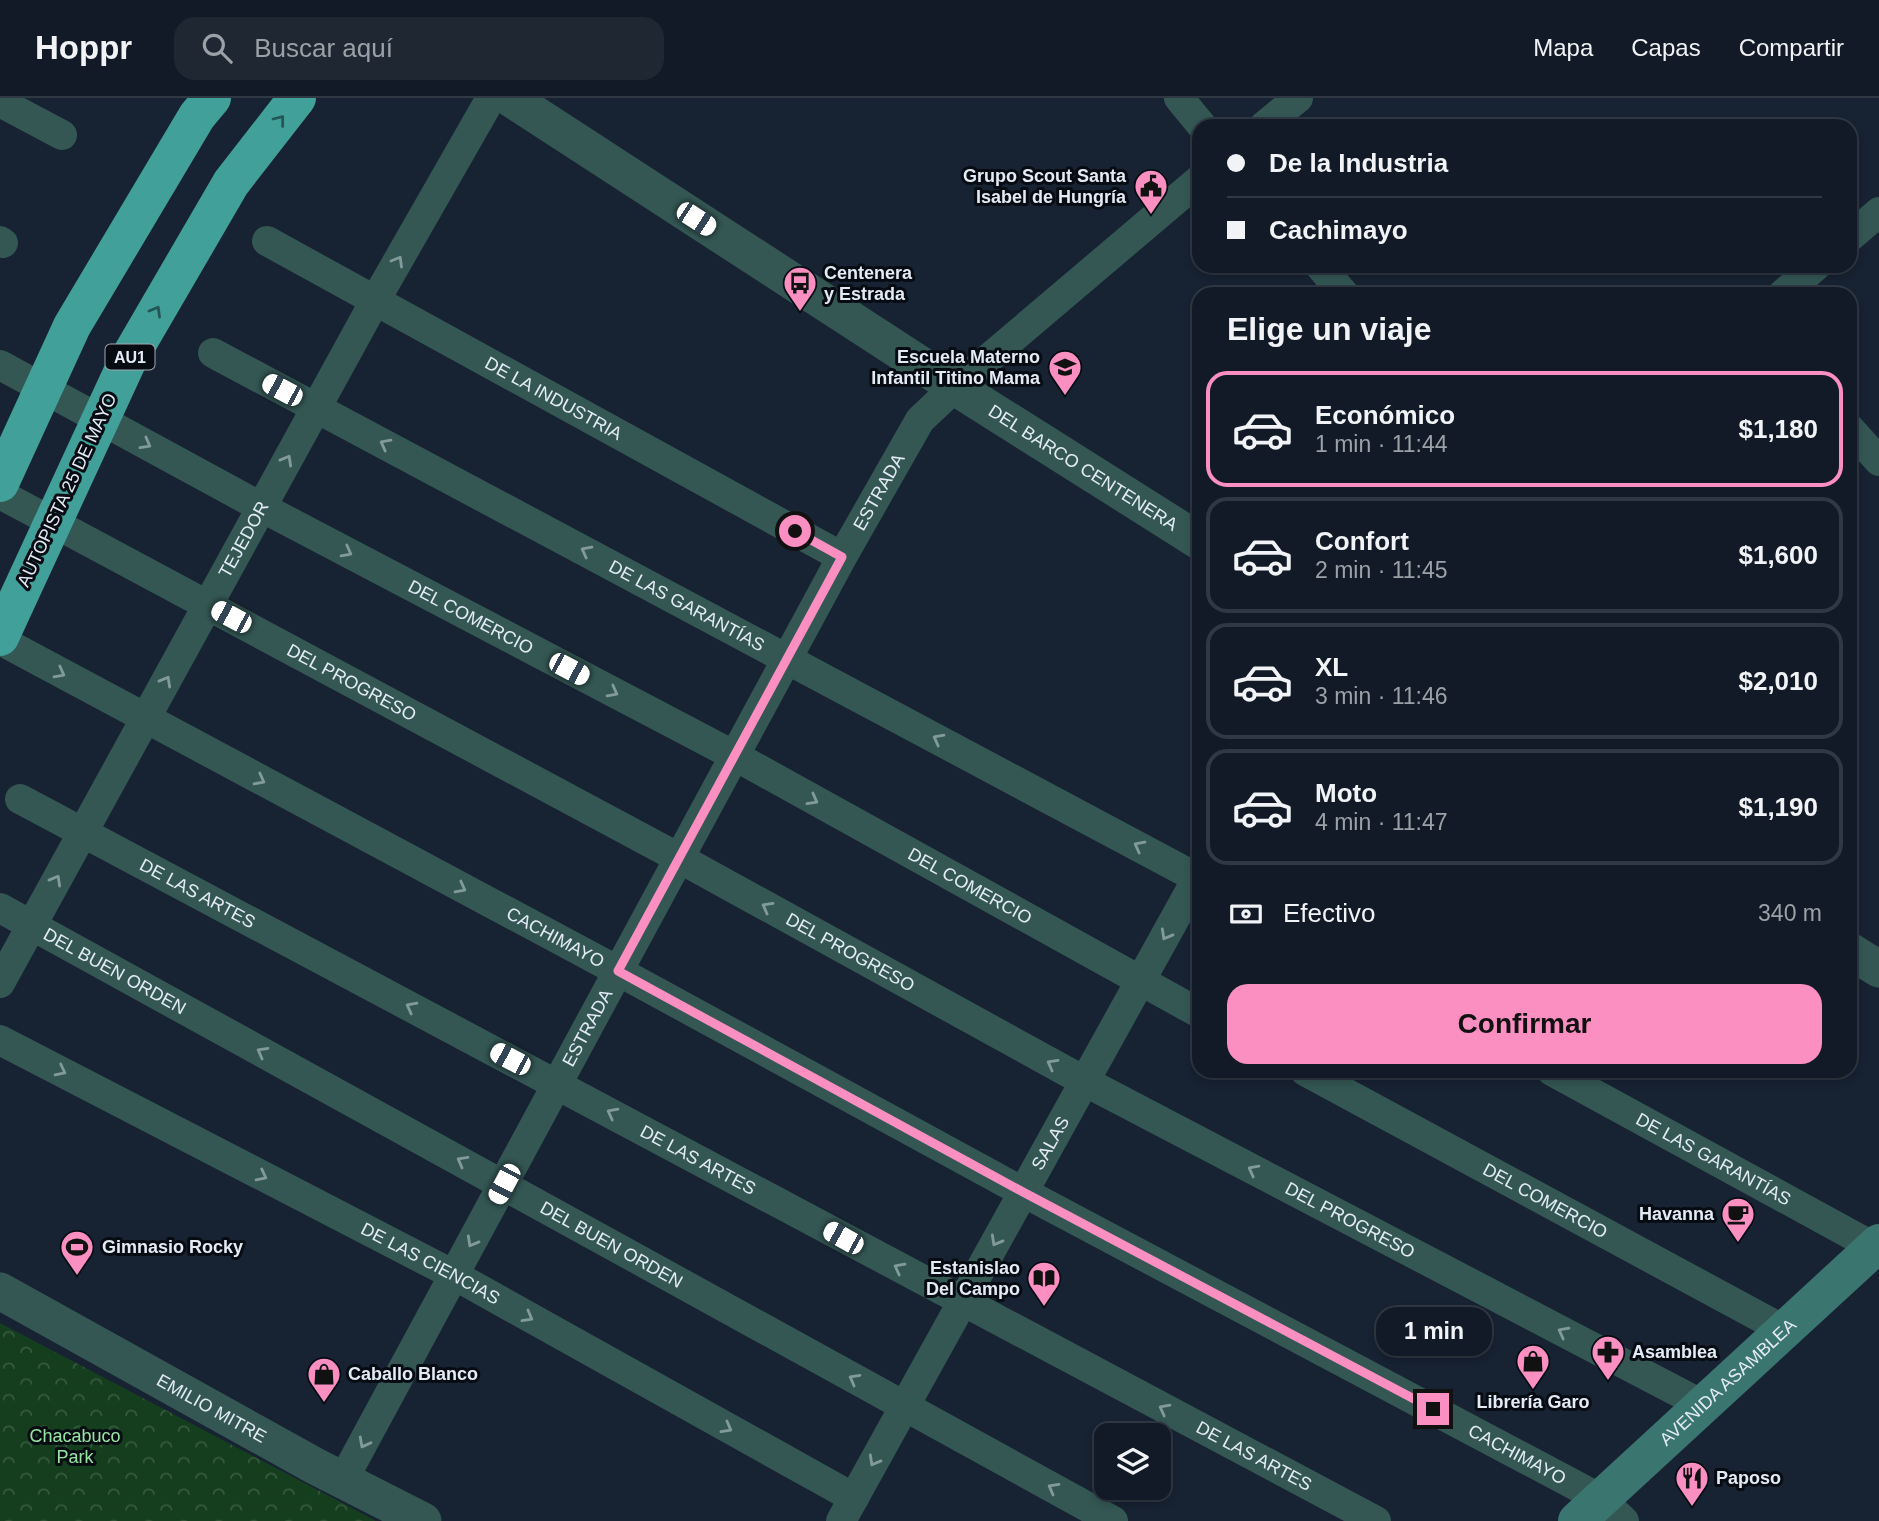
<!DOCTYPE html>
<html lang="es">
<head>
<meta charset="utf-8">
<style>
  :root { --surface:#111a26; --page:#1e2732; --text:#f1f3f6; --muted:#9ca1a7; --line:#303843; --accent:#fc8fc2 }
  body { margin:0; font-family:Helvetica,sans-serif; background:var(--page); color:var(--text); height:100vh; display:flex; flex-direction:column; font-size:26px; white-space:nowrap }
  * { box-sizing:border-box; margin:0 }
  p { font-size:23px; color:var(--muted) }
  .icon { flex:none; width:38px; height:38px; fill:none; stroke:currentColor; stroke-width:2; stroke-linecap:round; stroke-linejoin:round }
  .map { position:relative; flex:1; overflow:hidden }
  .panel { position:absolute; left:1192px; top:189px; width:665px; height:791px; display:flex; flex-direction:column; background:var(--surface); border-radius:21px; box-shadow:0 4px 10px #0003,0 0 0 2px var(--line) }
  .panel>* { flex:none }
  .top-card { position:absolute; left:1192px; top:21px; width:665px; height:154px; border-radius:21px; box-shadow:0 4px 10px #0003,0 0 0 2px var(--line); display:grid; align-content:center; height:154px; padding:0 35px; background:var(--surface) }
  .controls { position:absolute; left:1094px; top:1325px; display:grid; gap:14px }
  .controls a { display:grid; place-items:center; width:77px; height:77px; border-radius:14px; background:var(--surface); box-shadow:0 4px 10px #0003,0 0 0 2px var(--line); font-size:35px }
  .end { position:absolute; width:32px; height:32px; margin:-16px; border:9px solid #fc8fc2; background:#111; box-shadow:0 0 0 4px #111 }
  .from { border-radius:50% }
  .bubble { position:absolute; height:49px; border-radius:21px; background:var(--surface); box-shadow:0 4px 10px #0003,0 0 0 2px var(--line); font-size:23px; font-weight:600; line-height:49px; text-align:center }
  .car { position:absolute; width:21px; height:42px; margin:-21px -10px; border-radius:9px; box-shadow:0 0 5px 2px #0007; background:linear-gradient(#fff 24%,#345 0 40%,#fff 0 76%,#345 0 86%,#fff 0) }
  .top-card b { display:flex; align-items:center; gap:24px; height:66px; font-size:26px }
  .top-card b+b { border-top:2px solid var(--line) }
  .top-card i { width:18px; height:18px; background:var(--text) }
  ul { padding:0; list-style:none }
  li { display:flex; align-items:center; gap:21px; height:116px; margin:0 14px 10px; padding:0 21px; border:4px solid var(--line); border-radius:21px }
  li div { flex:1 }
  li b { display:block; font-size:26px }
  li em { font-style:normal; font-weight:600 }
  li.active { border-color:var(--accent) }
  li>.icon { width:63px; height:63px; stroke-width:1.5 }
  h2 { padding:0 35px; font-size:32px; line-height:84px }
  .pay { display:flex; align-items:center; gap:18px; height:77px; padding:0 35px; font-size:26px }
  .pay p { margin-inline-start:auto }
  .button { display:flex; gap:14px; margin-top:auto; padding:14px 35px }
  .button a { flex:1; height:80px; border-radius:21px; background:var(--accent); color:#111; font-size:28px; font-weight:600; line-height:80px; text-align:center }
  header { display:flex; align-items:center; gap:42px; box-sizing:border-box; height:98px; padding:0 35px; background:var(--surface); border-bottom:2px solid var(--line) }
  header strong { font-size:33px }
  nav { display:flex; gap:38px; margin-inline-start:auto; font-size:24px }
  .search { width:490px; height:63px; background:var(--page); display:flex; align-items:center; gap:18px; box-sizing:border-box; padding:0 24px; border-radius:21px; color:var(--muted); font-size:26px }
  .map>svg:first-child { display:block }
  .park { fill:url(#park-crowns) }
  .lines { fill:none; stroke-linecap:round; stroke-linejoin:round }
  .minor { stroke:#345754; stroke-width:30 }
  .tertiary { stroke:#345754; stroke-width:37 }
  .secondary { stroke:#3b7570; stroke-width:38 }
  .motorway-bridge { stroke:#41a09a; stroke-width:38 }
  .oneway { stroke:#245656 }
  .oneway2 { stroke:#839a9d }
  .route { stroke:#fc8fc2; stroke-width:9 }
  .labels { text-anchor:middle; dominant-baseline:central; stroke-width:6; stroke-linejoin:round; paint-order:stroke }
  .shield { fill:#070b12; stroke:#a1a8b2; stroke-width:2 }
  .shield-label { font-size:16px; font-weight:bold; fill:#e3ebf6 }
  .poi-label { font-size:18px; font-weight:bold; fill:#e3ebf6; stroke:#070b12; text-anchor:start }
  .street-label { font-size:18px; fill:#e3ebf6; stroke:#070b12 }
  .park-label { font-size:18px; fill:#96e4a2; stroke:#070b12 }
</style>
</head>
<body>
<header>
<strong>Hoppr</strong>
<div class="search"><svg class="icon" aria-label="search" viewBox="0 0 24 24"><circle cx="10" cy="10" r="6"/><path d="M15 15l6 6"/></svg>Buscar aquí</div>
<nav><a>Mapa</a><a>Capas</a><a>Compartir</a></nav>
</header>
<div class="map">
<svg width="1879" height="1423" viewBox="0 0 1879 1423">
  <defs>
    <pattern id="park-crowns" width="20" height="18" patternUnits="userSpaceOnUse" patternTransform="scale(1.75)"><rect width="20" height="18" fill="#153e1e"/><path d="M2 6a3 3 0 1 1 6 0M12 15a3 3 0 1 1 6 0" fill="none" stroke="#375a3f"/></pattern>
  </defs>
  <rect width="100%" height="100%" fill="#172232"/>
  <polygon class="park" points="0,1225 333,1400 376,1423 0,1423"/>
  <g class="lines">
    <g class="minor">
      <polyline points="1179,0 1202,28"/>
      <polyline points="0,4 62,37"/>
      <polyline points="1264,28 1298,0"/>
      <polyline points="1850,139 1879,114"/>
      <polyline points="0,143 3,145"/>
      <path id="s1" d="M267,143L842,459"/>
      <polyline points="1320,168 1344,196"/>
      <polyline points="1783,196 1816,168"/>
      <path id="s2" d="M213,255L1199,781"/>
      <path id="s3" d="M0,267L261,409L735,658L1199,915"/>
      <polyline points="1850,331 1879,363"/>
      <path id="s4" d="M0,396L679,760L1084,983L1703,1307"/>
      <path id="s5" d="M0,542L618,873L1023,1094L1601,1401L1624,1423"/>
      <path id="s6" d="M20,701L1376,1423"/>
      <path id="s7" d="M0,810L1113,1423"/>
      <path id="s8" d="M0,885L376,201L491,0"/>
      <path id="s9" d="M0,942L454,1177L854,1400"/>
      <path id="s10" d="M1305,973L1784,1232"/>
      <path id="s11" d="M1552,973L1874,1149"/>
      <path id="s12" d="M343,1382L842,459L920,322L955,289L1199,82"/>
      <path id="s13" d="M841,1423L1199,777"/>
    </g>
    <g class="tertiary">
      <path id="s14" d="M510,0L955,289L1199,443"/>
      <polyline points="1850,853 1879,871"/>
      <path id="s15" d="M0,1193L315,1368L423,1423"/>
    </g>
    <path class="secondary" id="s16" d="M1577,1423L1879,1145"/>
    <g class="motorway-bridge">
      <polyline points="0,385 72,228 197,18 212,0"/>
      <polyline points="0,539 128,262 231,85 297,0"/>
    </g>
  </g>
  <defs><path id="oneway-chevron" d="M-2-3.5L2.5 0L-2 3.5" fill="none" stroke-width="1.6" stroke-linecap="round" stroke-linejoin="round" transform="scale(1.75)"/></defs>
  <g class="oneway">
    <use href="#oneway-chevron" transform="translate(280 22) rotate(-52)"/>
    <use href="#oneway-chevron" transform="translate(156 213) rotate(-60)"/>
  </g>
  <g class="oneway2">
    <use href="#oneway-chevron" transform="translate(398 163) rotate(-60)"/>
    <use href="#oneway-chevron" transform="translate(146 346) rotate(29)"/>
    <use href="#oneway-chevron" transform="translate(385 346) rotate(-152)"/>
    <use href="#oneway-chevron" transform="translate(287 362) rotate(-61)"/>
    <use href="#oneway-chevron" transform="translate(586 453) rotate(-152)"/>
    <use href="#oneway-chevron" transform="translate(347 454) rotate(28)"/>
    <use href="#oneway-chevron" transform="translate(60 575) rotate(28)"/>
    <use href="#oneway-chevron" transform="translate(166 583) rotate(-61)"/>
    <use href="#oneway-chevron" transform="translate(613 594) rotate(28)"/>
    <use href="#oneway-chevron" transform="translate(938 641) rotate(-152)"/>
    <use href="#oneway-chevron" transform="translate(260 682) rotate(28)"/>
    <use href="#oneway-chevron" transform="translate(813 702) rotate(29)"/>
    <use href="#oneway-chevron" transform="translate(1139 748) rotate(-152)"/>
    <use href="#oneway-chevron" transform="translate(56 782) rotate(-61)"/>
    <use href="#oneway-chevron" transform="translate(461 790) rotate(28)"/>
    <use href="#oneway-chevron" transform="translate(767 809) rotate(-151)"/>
    <use href="#oneway-chevron" transform="translate(1166 837) rotate(119)"/>
    <use href="#oneway-chevron" transform="translate(411 909) rotate(-152)"/>
    <use href="#oneway-chevron" transform="translate(262 954) rotate(-151)"/>
    <use href="#oneway-chevron" transform="translate(1052 966) rotate(-151)"/>
    <use href="#oneway-chevron" transform="translate(61 973) rotate(27)"/>
    <use href="#oneway-chevron" transform="translate(612 1015) rotate(-152)"/>
    <use href="#oneway-chevron" transform="translate(462 1063) rotate(-151)"/>
    <use href="#oneway-chevron" transform="translate(1253 1072) rotate(-152)"/>
    <use href="#oneway-chevron" transform="translate(262 1078) rotate(27)"/>
    <use href="#oneway-chevron" transform="translate(996 1143) rotate(119)"/>
    <use href="#oneway-chevron" transform="translate(472 1144) rotate(119)"/>
    <use href="#oneway-chevron" transform="translate(899 1170) rotate(-152)"/>
    <use href="#oneway-chevron" transform="translate(528 1219) rotate(29)"/>
    <use href="#oneway-chevron" transform="translate(1563 1234) rotate(-152)"/>
    <use href="#oneway-chevron" transform="translate(854 1281) rotate(-151)"/>
    <use href="#oneway-chevron" transform="translate(1164 1311) rotate(-152)"/>
    <use href="#oneway-chevron" transform="translate(727 1330) rotate(29)"/>
    <use href="#oneway-chevron" transform="translate(364 1345) rotate(118)"/>
    <use href="#oneway-chevron" transform="translate(874 1363) rotate(119)"/>
    <use href="#oneway-chevron" transform="translate(1053 1390) rotate(-151)"/>
  </g>
  <g class="lines">
    <polyline class="route" points="795,433 842,459 618,873 1023,1094 1433,1311"/>
  </g>
  <defs>
    <symbol id="civic-pin" viewBox="-11 -11 22 30"><path d="M0 17L-7.5 6A9.5 9.5 0 1 1 7.5 6Z" fill="#fc8fc2" stroke="#070b12"/><path d="M-.6-6.5H3V-4.5H.6V-3L4-1V1h2V6H-6V1h2V-1L-.6-3ZM-1.2 2.5V6h2.4V2.5Z" fill="#111"/></symbol>
    <symbol id="bus-pin" viewBox="-11 -11 22 30"><path d="M0 17L-7.5 6A9.5 9.5 0 1 1 7.5 6Z" fill="#fc8fc2" stroke="#070b12"/><path d="M-5-6H5V4H4V6H2V4H-2V6H-4V4H-5ZM-3.5-4V0h7V-4ZM-3.5 1.2v1.5H-2V1.2ZM2 1.2v1.5H3.5V1.2Z" fill="#111"/></symbol>
    <symbol id="school-pin" viewBox="-11 -11 22 30"><path d="M0 17L-7.5 6A9.5 9.5 0 1 1 7.5 6Z" fill="#fc8fc2" stroke="#070b12"/><path d="M0-5L7-2L0 1L-7-2ZM-4 1L0 2.5L4 1V4Q0 6-4 4Z" fill="#111"/></symbol>
    <symbol id="cafe-pin" viewBox="-11 -11 22 30"><path d="M0 17L-7.5 6A9.5 9.5 0 1 1 7.5 6Z" fill="#fc8fc2" stroke="#070b12"/><path d="M-5.5-4.5H6V0H3Q3 3.5 0 3.5H-2.5Q-5.5 3.5-5.5 0ZM3-3.2v2h1.7v-2ZM-6 4.5H4V6H-6Z" fill="#111"/></symbol>
    <symbol id="stadium-pin" viewBox="-11 -11 22 30"><path d="M0 17L-7.5 6A9.5 9.5 0 1 1 7.5 6Z" fill="#fc8fc2" stroke="#070b12"/><path d="M0-5a6.5 5 0 1 0 0 10a6.5 5 0 1 0 0-10ZM-3.5-1.8h7v3.6h-7Z" fill="#111"/></symbol>
    <symbol id="library-pin" viewBox="-11 -11 22 30"><path d="M0 17L-7.5 6A9.5 9.5 0 1 1 7.5 6Z" fill="#fc8fc2" stroke="#070b12"/><path d="M-6-4Q-3-5.5-.7-3.5V5Q-3 3-6 4ZM6-4Q3-5.5 .7-3.5V5Q3 3 6 4Z" fill="#111"/></symbol>
    <symbol id="pharmacy-pin" viewBox="-11 -11 22 30"><path d="M0 17L-7.5 6A9.5 9.5 0 1 1 7.5 6Z" fill="#fc8fc2" stroke="#070b12"/><path d="M-2-6h4v4h4v4h-4v4h-4v-4h-4v-4h4Z" fill="#111"/></symbol>
    <symbol id="shop-pin" viewBox="-11 -11 22 30"><path d="M0 17L-7.5 6A9.5 9.5 0 1 1 7.5 6Z" fill="#fc8fc2" stroke="#070b12"/><path d="M-5-2.5h2.3a2.7 3.5 0 0 1 5.4 0H5L5.5 6h-11ZM-1.5-2.5h3a1.5 2.3 0 0 0-3 0Z" fill="#111"/></symbol>
    <symbol id="restaurant-pin" viewBox="-11 -11 22 30"><path d="M0 17L-7.5 6A9.5 9.5 0 1 1 7.5 6Z" fill="#fc8fc2" stroke="#070b12"/><path d="M-5-6h1v4h1v-4h1v4h1v-4h1v5L-1.5 .5V6h-2V.5L-5-1ZM5-6V6H3V1.5H1.5Q1.5-4 5-6Z" fill="#111"/></symbol>
  </defs>
  <g fill-rule="evenodd">
    <use href="#civic-pin" x="1132" y="69" width="38" height="52"/>
    <use href="#bus-pin" x="781" y="166" width="38" height="52"/>
    <use href="#school-pin" x="1046" y="250" width="38" height="52"/>
    <use href="#cafe-pin" x="1719" y="1097" width="38" height="52"/>
    <use href="#stadium-pin" x="58" y="1130" width="38" height="52"/>
    <use href="#library-pin" x="1025" y="1161" width="38" height="52"/>
    <use href="#pharmacy-pin" x="1589" y="1235" width="38" height="52"/>
    <use href="#shop-pin" x="1514" y="1244" width="38" height="52"/>
    <use href="#shop-pin" x="305" y="1257" width="38" height="52"/>
    <use href="#restaurant-pin" x="1673" y="1361" width="38" height="52"/>
  </g>
  <g class="labels">
    <rect class="shield" x="105.5" y="246.5" width="49" height="25" rx="5"/>
    <g class="shield-label">
      <text x="130" y="259">AU1</text>
    </g>
    <g class="poi-label">
      <text x="1126" y="78" text-anchor="end">Grupo Scout Santa<tspan x="1126" dy="21">Isabel de Hungría</tspan></text>
      <text x="824" y="175">Centenera<tspan x="824" dy="21">y Estrada</tspan></text>
      <text x="1040" y="259" text-anchor="end">Escuela Materno<tspan x="1040" dy="21">Infantil Titino Mama</tspan></text>
      <text x="1714" y="1116" text-anchor="end">Havanna</text>
      <text x="102" y="1149">Gimnasio Rocky</text>
      <text x="1020" y="1170" text-anchor="end">Estanislao<tspan x="1020" dy="21">Del Campo</tspan></text>
      <text x="1632" y="1254">Asamblea</text>
      <text x="348" y="1276">Caballo Blanco</text>
      <text x="1533" y="1304" text-anchor="middle">Librería Garo</text>
      <text x="1716" y="1380">Paposo</text>
    </g>
    <g class="street-label">
      <text stroke="none"><textPath href="#s1" startOffset="327">DE LA INDUSTRIA</textPath></text>
      <text stroke="none"><textPath href="#s14" startOffset="682">DEL BARCO CENTENERA</textPath></text>
      <text transform="translate(67 392) rotate(-65)">AUTOPISTA 25 DE MAYO</text>
      <text stroke="none"><textPath href="#s12" startOffset="1124">ESTRADA</textPath></text>
      <text stroke="none"><textPath href="#s8" startOffset="506">TEJEDOR</textPath></text>
      <text stroke="none"><textPath href="#s2" startOffset="537">DE LAS GARANTÍAS</textPath></text>
      <text stroke="none"><textPath href="#s3" startOffset="534">DEL COMERCIO</textPath></text>
      <text stroke="none"><textPath href="#s4" startOffset="399">DEL PROGRESO</textPath></text>
      <text stroke="none"><textPath href="#s3" startOffset="1101">DEL COMERCIO</textPath></text>
      <text stroke="none"><textPath href="#s6" startOffset="201">DE LAS ARTES</textPath></text>
      <text stroke="none"><textPath href="#s5" startOffset="630">CACHIMAYO</textPath></text>
      <text stroke="none"><textPath href="#s4" startOffset="966">DEL PROGRESO</textPath></text>
      <text stroke="none"><textPath href="#s7" startOffset="131">DEL BUEN ORDEN</textPath></text>
      <text stroke="none"><textPath href="#s12" startOffset="514">ESTRADA</textPath></text>
      <text stroke="none"><textPath href="#s13" startOffset="432">SALAS</textPath></text>
      <text stroke="none"><textPath href="#s11" startOffset="184">DE LAS GARANTÍAS</textPath></text>
      <text stroke="none"><textPath href="#s6" startOffset="768">DE LAS ARTES</textPath></text>
      <text stroke="none"><textPath href="#s10" startOffset="273">DEL COMERCIO</textPath></text>
      <text stroke="none"><textPath href="#s4" startOffset="1533">DEL PROGRESO</textPath></text>
      <text stroke="none"><textPath href="#s7" startOffset="698">DEL BUEN ORDEN</textPath></text>
      <text stroke="none"><textPath href="#s9" startOffset="485">DE LAS CIENCIAS</textPath></text>
      <text stroke="none"><textPath href="#s16" startOffset="205">AVENIDA ASAMBLEA</textPath></text>
      <text stroke="none"><textPath href="#s15" startOffset="242">EMILIO MITRE</textPath></text>
      <text stroke="none"><textPath href="#s5" startOffset="1722">CACHIMAYO</textPath></text>
      <text stroke="none"><textPath href="#s6" startOffset="1398">DE LAS ARTES</textPath></text>
    </g>
    <g class="park-label">
      <text x="75" y="1338">Chacabuco<tspan x="75" dy="21">Park</tspan></text>
    </g>
  </g>
</svg>
<div class="controls">
<a><svg class="icon" aria-label="layers" viewBox="0 0 24 24"><path d="M12 4l9 5-9 5-9-5zM3 14l9 5 9-5"/></svg></a>
</div>
<i class="end from" style="left:795px;top:433px"></i>
<i class="end" style="left:1433px;top:1311px"></i>
<div class="bubble" style="left:1376px;top:1209px;width:116px">1 min</div>
<i class="car" style="left:696px;top:121px;rotate:123deg"></i>
<i class="car" style="left:282px;top:292px;rotate:298deg"></i>
<i class="car" style="left:231px;top:519px;rotate:298deg"></i>
<i class="car" style="left:569px;top:571px;rotate:118deg"></i>
<i class="car" style="left:510px;top:961px;rotate:298deg"></i>
<i class="car" style="left:504px;top:1086px;rotate:208deg"></i>
<i class="car" style="left:843px;top:1140px;rotate:299deg"></i>
<div class="top-card">
<b><i class="from"></i>De la Industria</b>
<b><i></i>Cachimayo</b>
</div>
<section class="panel">
<h2>Elige un viaje</h2>
<ul>
<li class="active"><svg class="icon" aria-label="car" viewBox="0 0 24 24"><path d="M5 17H2v-5l4-1 3-4h7l3 4 3 1v5h-3M9 17h6M6 11h13"/><circle cx="7" cy="17" r="2"/><circle cx="17" cy="17" r="2"/></svg><div><b>Económico</b><p>1 min · 11:44</p></div><em>$1,180</em></li>
<li><svg class="icon" aria-label="car" viewBox="0 0 24 24"><path d="M5 17H2v-5l4-1 3-4h7l3 4 3 1v5h-3M9 17h6M6 11h13"/><circle cx="7" cy="17" r="2"/><circle cx="17" cy="17" r="2"/></svg><div><b>Confort</b><p>2 min · 11:45</p></div><em>$1,600</em></li>
<li><svg class="icon" aria-label="car" viewBox="0 0 24 24"><path d="M5 17H2v-5l4-1 3-4h7l3 4 3 1v5h-3M9 17h6M6 11h13"/><circle cx="7" cy="17" r="2"/><circle cx="17" cy="17" r="2"/></svg><div><b>XL</b><p>3 min · 11:46</p></div><em>$2,010</em></li>
<li><svg class="icon" aria-label="car" viewBox="0 0 24 24"><path d="M5 17H2v-5l4-1 3-4h7l3 4 3 1v5h-3M9 17h6M6 11h13"/><circle cx="7" cy="17" r="2"/><circle cx="17" cy="17" r="2"/></svg><div><b>Moto</b><p>4 min · 11:47</p></div><em>$1,190</em></li>
</ul>
<div class="pay"><svg class="icon" aria-label="cash" viewBox="0 0 24 24"><path d="M3 7h18v10H3z"/><circle cx="12" cy="12" r="2"/></svg>Efectivo<p>340 m</p></div>
<div class="button"><a>Confirmar</a></div>
</section>
</div>
</body>
</html>
